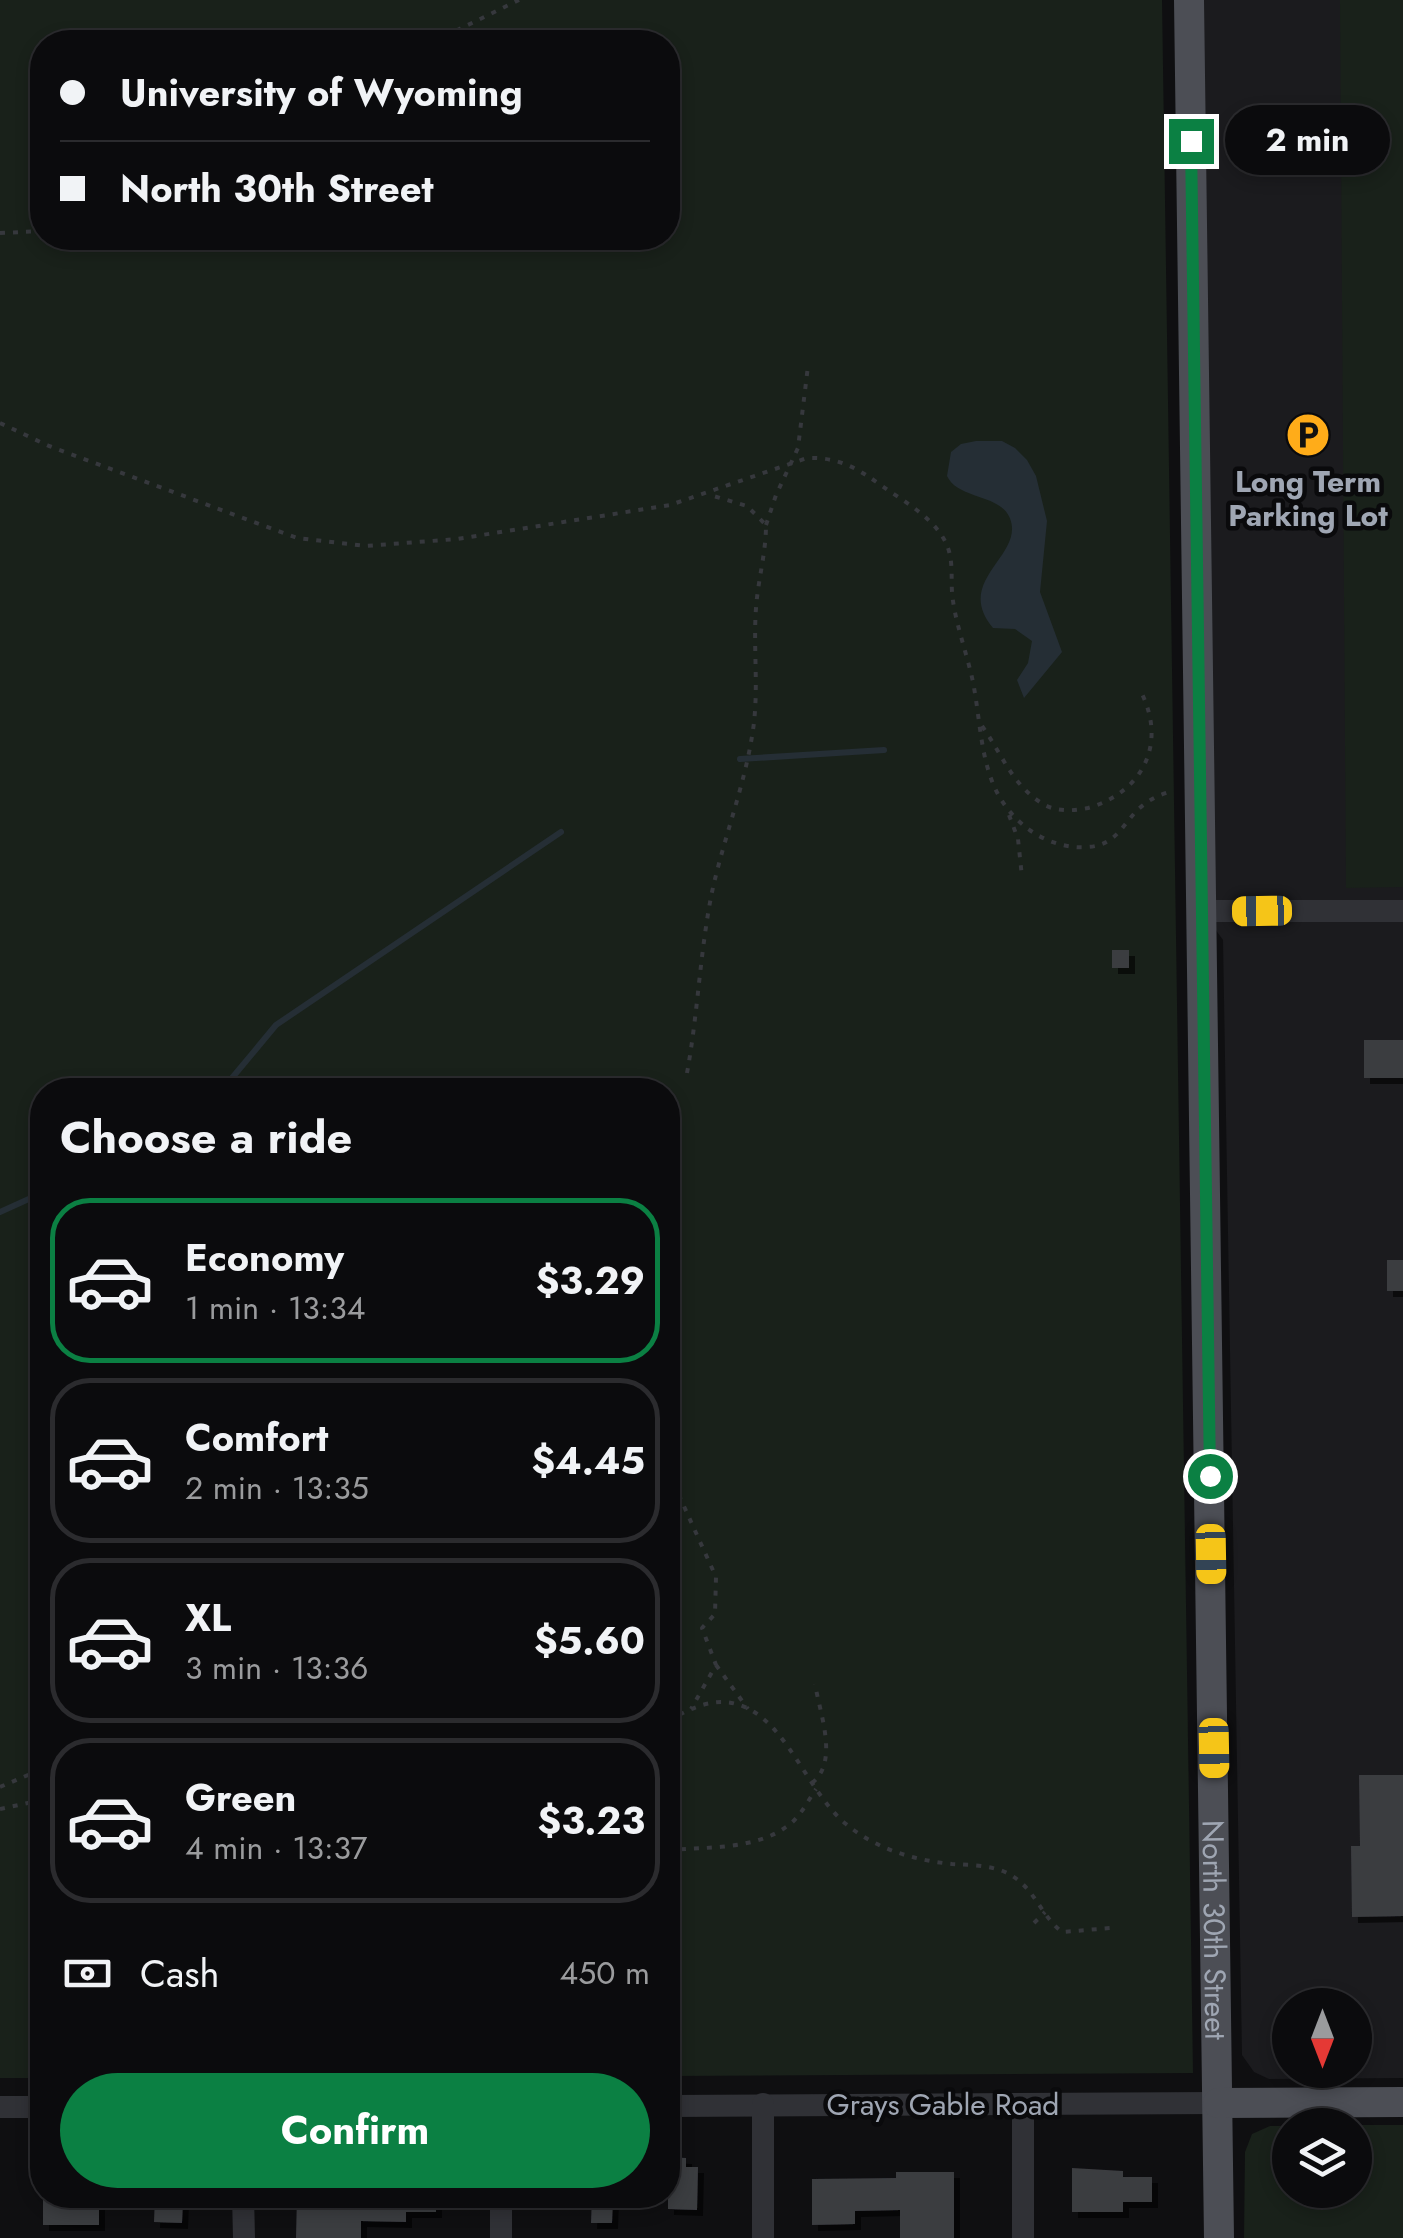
<!DOCTYPE html>
<html lang="en">
<head>
<meta charset="utf-8">
<style>
  :root { --surface:#0b0b0d; --page:#19191b; --text:#f1f3f6; --muted:#9a9b9d; --line:#2b2b2e; --accent:#0b8043 }
  body { margin:0; font-family:Jost,sans-serif; background:var(--page); color:var(--text); height:100vh; display:flex; flex-direction:column; font-size:38px; white-space:nowrap }
  * { box-sizing:border-box; margin:0 }
  p { font-size:32px; color:var(--muted) }
  .icon { flex:none; width:55px; height:55px; fill:none; stroke:currentColor; stroke-width:2; stroke-linecap:round; stroke-linejoin:round }
  .map { position:relative; flex:1; overflow:hidden }
  .side { position:absolute; left:30px; top:1078px; width:650px; height:1130px; display:flex; flex-direction:column; background:var(--surface); border-radius:40px; box-shadow:0 5px 15px #0003,0 0 0 2px var(--line) }
  .side>* { flex:none }
  .banner { position:absolute; left:30px; top:30px; width:650px; height:220px; border-radius:40px; box-shadow:0 5px 15px #0003,0 0 0 2px var(--line); display:grid; align-content:center; height:220px; padding:0 30px; background:var(--surface) }
  .needle { width:65px; rotate:180deg }
  .tools { position:absolute; left:1272px; top:1988px; display:grid; gap:20px }
  .tools a { display:grid; place-items:center; width:100px; height:100px; border-radius:50%; background:var(--surface); box-shadow:0 5px 15px #0003,0 0 0 2px var(--line); font-size:50px }
  .end { position:absolute; width:45px; height:45px; margin:-22px; border:12px solid #0b8043; background:#fff; box-shadow:0 0 0 5px #fff }
  .from { border-radius:50% }
  .bubble { position:absolute; height:70px; border-radius:35px; background:var(--surface); box-shadow:0 5px 15px #0003,0 0 0 2px var(--line); font-size:32px; font-weight:700; line-height:70px; text-align:center }
  .car { position:absolute; width:30px; height:60px; margin:-30px -15px; border-radius:12px; box-shadow:0 0 8px 2px #0007; background:linear-gradient(#f5c518 24%,#345 0 40%,#f5c518 0 76%,#345 0 86%,#f5c518 0) }
  .banner b { display:flex; align-items:center; gap:35px; height:95px; font-size:38px }
  .banner b+b { border-top:2px solid var(--line) }
  .banner i { width:25px; height:25px; background:var(--text) }
  ul { padding:0; list-style:none }
  li { display:flex; align-items:center; gap:30px; height:165px; margin:0 20px 15px; padding:0 10px; border:5px solid var(--line); border-radius:40px }
  li div { flex:1 }
  li b { display:block; font-size:38px }
  li em { font-style:normal; font-weight:700 }
  li.active { border-color:var(--accent) }
  li>.icon { width:90px; height:90px; stroke-width:1.5 }
  h2 { padding:0 30px; font-size:45px; line-height:120px }
  .pay { display:flex; align-items:center; gap:25px; height:110px; padding:0 30px; font-size:38px }
  .pay p { margin-inline-start:auto }
  .cta { display:flex; gap:20px; margin-top:auto; padding:20px 30px }
  .cta a { flex:1; height:115px; border-radius:60px; background:var(--accent); color:#fff; font-size:40px; font-weight:700; line-height:115px; text-align:center }
  .map>svg:first-child { display:block }
  .built { fill:#1b1b1e; fill-rule:evenodd }
  .green { fill:#19211a; fill-rule:evenodd }
  .water { fill:#252e35 }
  .lines { fill:none; stroke-linecap:round; stroke-linejoin:round }
  .stream { stroke:#252e35; stroke-width:6 }
  .building { fill:#3b3c41; filter:url(#shadow) }
  .path { stroke:#36383d; stroke-width:4; stroke-dasharray:5 8; stroke-linecap:butt }
  .minor { stroke:#303136; stroke-width:22 }
  .major { stroke:#4c4e55; stroke-width:30 }
  .route { stroke:#0b8043; stroke-width:12 }
  .labels { text-anchor:middle; dominant-baseline:central; stroke-width:9; stroke-linejoin:round; paint-order:stroke }
  .poi-label { font-size:30px; font-weight:bold; fill:#9fa6b3; stroke:#0a0a0c }
  .street-label { font-size:30px; fill:#9fa6b3; stroke:#0a0a0c }
</style>
</head>
<body>
<div class="map">
<svg width="1403" height="2238" viewBox="0 0 1403 2238">
  <defs>
    <filter id="shadow"><feDropShadow dx="6" dy="6" stdDeviation="0" flood-color="#0009"/></filter>
  </defs>
  <rect width="100%" height="100%" fill="#0f0f11"/>
  <path class="built" d="M1189,0H1403V2078L1269,2079L1254,2072L1242,2055L1223,940L1202,911ZM1290,2005H1355V2070H1290Z"/>
  <g class="green">
    <path d="M0,0H1162L1193,2073L668,2076V1090H42V2078H0ZM42,42H668V238H42Z"/>
    <polygon points="1340,0 1403,0 1403,887 1346,888"/>
    <polygon points="1355,2125 1403,2125 1403,2238 1244,2238 1245,2152 1252,2134 1270,2126 1290,2126 1290,2190 1355,2190"/>
  </g>
  <path class="water" d="M976,441H1002L1015,448L1027,460L1036,476L1047,521L1040,592L1062,652L1024,698L1017,680L1028,663L1032,641L1015,629L993,628C956,584 1014,560 1012,527C1009,492 959,502 947,476L951,452L961,444Z"/>
  <g class="lines">
    <g class="stream">
      <polyline points="740,759 884,750"/>
      <polyline points="222,1090 276,1025 561,832"/>
      <polyline points="0,1212 42,1193"/>
    </g>
  </g>
  <g class="building">
    <rect x="1112" y="950" width="17" height="18"/>
    <rect x="1364" y="1040" width="39" height="38"/>
    <rect x="1387" y="1260" width="16" height="31"/>
    <polygon points="1359,1775 1403,1775 1403,1916 1352,1917 1351,1846 1360,1846"/>
    <polygon points="668,2157 686,2158 686,2167 698,2167 697,2210 668,2209"/>
    <polygon points="1072,2168 1123,2171 1123,2177 1152,2177 1152,2202 1123,2202 1123,2212 1072,2212"/>
    <polygon points="896,2172 954,2172 954,2238 900,2238 900,2210 855,2211 855,2224 812,2225 812,2179 896,2178"/>
    <rect x="43" y="2195" width="56" height="30"/>
    <polygon points="155,2195 180,2195 179,2199 183,2199 182,2223 154,2222"/>
    <polygon points="297,2195 436,2195 436,2212 406,2212 406,2222 361,2221 361,2238 296,2238"/>
    <polygon points="592,2195 613,2195 612,2223 591,2223"/>
  </g>
  <g class="lines">
    <g class="path">
      <polyline points="433,42 519,0"/>
      <polyline points="0,233 42,231"/>
      <path d="M0,423L49,446L297,538L366,546L457,539L670,505L807,458C839,457 857,468 882,486C905,502 938,520 948,548C954,565 950,583 953,601C957,628 967,654 973,682C984,740 979,794 1031,831C1047,842 1069,849 1088,847C1120,845 1124,818 1146,803C1154,797 1164,793 1173,791"/>
      <polyline points="766,525 776,495 798,448 808,366"/>
      <path d="M982,726C1002,754 1012,785 1043,804C1056,812 1074,811 1088,808C1141,793 1167,746 1142,694"/>
      <polyline points="1009,815 1018,839 1022,877"/>
      <path d="M687,1073C698,1013 700,951 712,892C724,837 745,785 753,730C759,689 753,648 756,608C758,580 766,553 766,525L747,506L710,495"/>
      <polyline points="668,1471 716,1577 715,1614 702,1628 716,1665 691,1709"/>
      <polyline points="716,1665 748,1709"/>
      <path d="M668,1721C693,1707 718,1694 747,1708C789,1728 810,1795 846,1824C876,1849 913,1860 952,1864C969,1865 989,1865 1005,1872C1035,1886 1039,1914 1062,1932L1111,1928"/>
      <path d="M812,1783C839,1762 820,1714 815,1684"/>
      <polyline points="0,1787 42,1769"/>
      <polyline points="0,1809 42,1800"/>
      <path d="M668,1850C705,1847 754,1850 786,1827C800,1818 807,1802 816,1789"/>
      <polyline points="1034,1923 1045,1912"/>
    </g>
    <g class="minor">
      <polyline points="1202,911 1403,911"/>
      <polyline points="1023,2104 1023,2238"/>
      <polyline points="668,2106 1218,2103"/>
      <polyline points="0,2107 42,2107"/>
      <polyline points="243,2195 244,2238"/>
      <polyline points="501,2195 501,2238"/>
      <polyline points="763,2238 763,2104"/>
    </g>
    <g class="major">
      <path id="s1" d="M1189,0L1219,2238"/>
      <polyline points="1218,2103 1403,2102"/>
    </g>
  </g>
  <g class="lines">
    <polyline class="route" points="1191,141 1210,1476"/>
  </g>
  <defs>
    <symbol id="parking-disc" viewBox="-11 -11 22 22"><circle r="9.5" fill="#ffac19" stroke="#0a0a0c"/><path d="M-3.5-5.5H1a3.5 3.5 0 0 1 0 7H-1V5.5H-3.5ZM-1-3.4V-.6H.8a1.4 1.4 0 0 0 0-2.8Z" fill="#111"/></symbol>
  </defs>
  <g fill-rule="evenodd">
    <use href="#parking-disc" x="1283" y="410" width="50" height="50"/>
  </g>
  <g class="labels">
    <g class="poi-label">
      <text x="1308" y="481">Long Term<tspan x="1308" dy="34">Parking Lot</tspan></text>
    </g>
    <g class="street-label">
      <text stroke="none"><textPath href="#s1" startOffset="1930">North 30th Street</textPath></text>
      <text x="943" y="2104">Grays Gable Road</text>
    </g>
  </g>
</svg>
<div class="tools">
<a><svg class="needle" viewBox="-14 -14 28 28"><path d="M0-13l5 13h-10z" fill="#e53935"/><path d="M0 13l5-13h-10z" fill="#9a9b9d"/></svg></a>
<a><svg class="icon" aria-label="layers" viewBox="0 0 24 24"><path d="M12 4l9 5-9 5-9-5zM3 14l9 5 9-5"/></svg></a>
</div>
<i class="end from" style="left:1210px;top:1476px"></i>
<i class="end" style="left:1191px;top:141px"></i>
<div class="bubble" style="left:1225px;top:105px;width:165px">2 min</div>
<i class="car" style="left:1262px;top:911px;rotate:269deg"></i>
<i class="car" style="left:1211px;top:1554px;rotate:179deg"></i>
<i class="car" style="left:1214px;top:1748px;rotate:179deg"></i>
<div class="banner">
<b><i class="from"></i>University of Wyoming</b>
<b><i></i>North 30th Street</b>
</div>
<section class="side">
<h2>Choose a ride</h2>
<ul>
<li class="active"><svg class="icon" aria-label="car" viewBox="0 0 24 24"><path d="M5 17H2v-5l4-1 3-4h7l3 4 3 1v5h-3M9 17h6M6 11h13"/><circle cx="7" cy="17" r="2"/><circle cx="17" cy="17" r="2"/></svg><div><b>Economy</b><p>1 min · 13:34</p></div><em>$3.29</em></li>
<li><svg class="icon" aria-label="car" viewBox="0 0 24 24"><path d="M5 17H2v-5l4-1 3-4h7l3 4 3 1v5h-3M9 17h6M6 11h13"/><circle cx="7" cy="17" r="2"/><circle cx="17" cy="17" r="2"/></svg><div><b>Comfort</b><p>2 min · 13:35</p></div><em>$4.45</em></li>
<li><svg class="icon" aria-label="car" viewBox="0 0 24 24"><path d="M5 17H2v-5l4-1 3-4h7l3 4 3 1v5h-3M9 17h6M6 11h13"/><circle cx="7" cy="17" r="2"/><circle cx="17" cy="17" r="2"/></svg><div><b>XL</b><p>3 min · 13:36</p></div><em>$5.60</em></li>
<li><svg class="icon" aria-label="car" viewBox="0 0 24 24"><path d="M5 17H2v-5l4-1 3-4h7l3 4 3 1v5h-3M9 17h6M6 11h13"/><circle cx="7" cy="17" r="2"/><circle cx="17" cy="17" r="2"/></svg><div><b>Green</b><p>4 min · 13:37</p></div><em>$3.23</em></li>
</ul>
<div class="pay"><svg class="icon" aria-label="cash" viewBox="0 0 24 24"><path d="M3 7h18v10H3z"/><circle cx="12" cy="12" r="2"/></svg>Cash<p>450 m</p></div>
<div class="cta"><a>Confirm</a></div>
</section>
</div>
</body>
</html>
